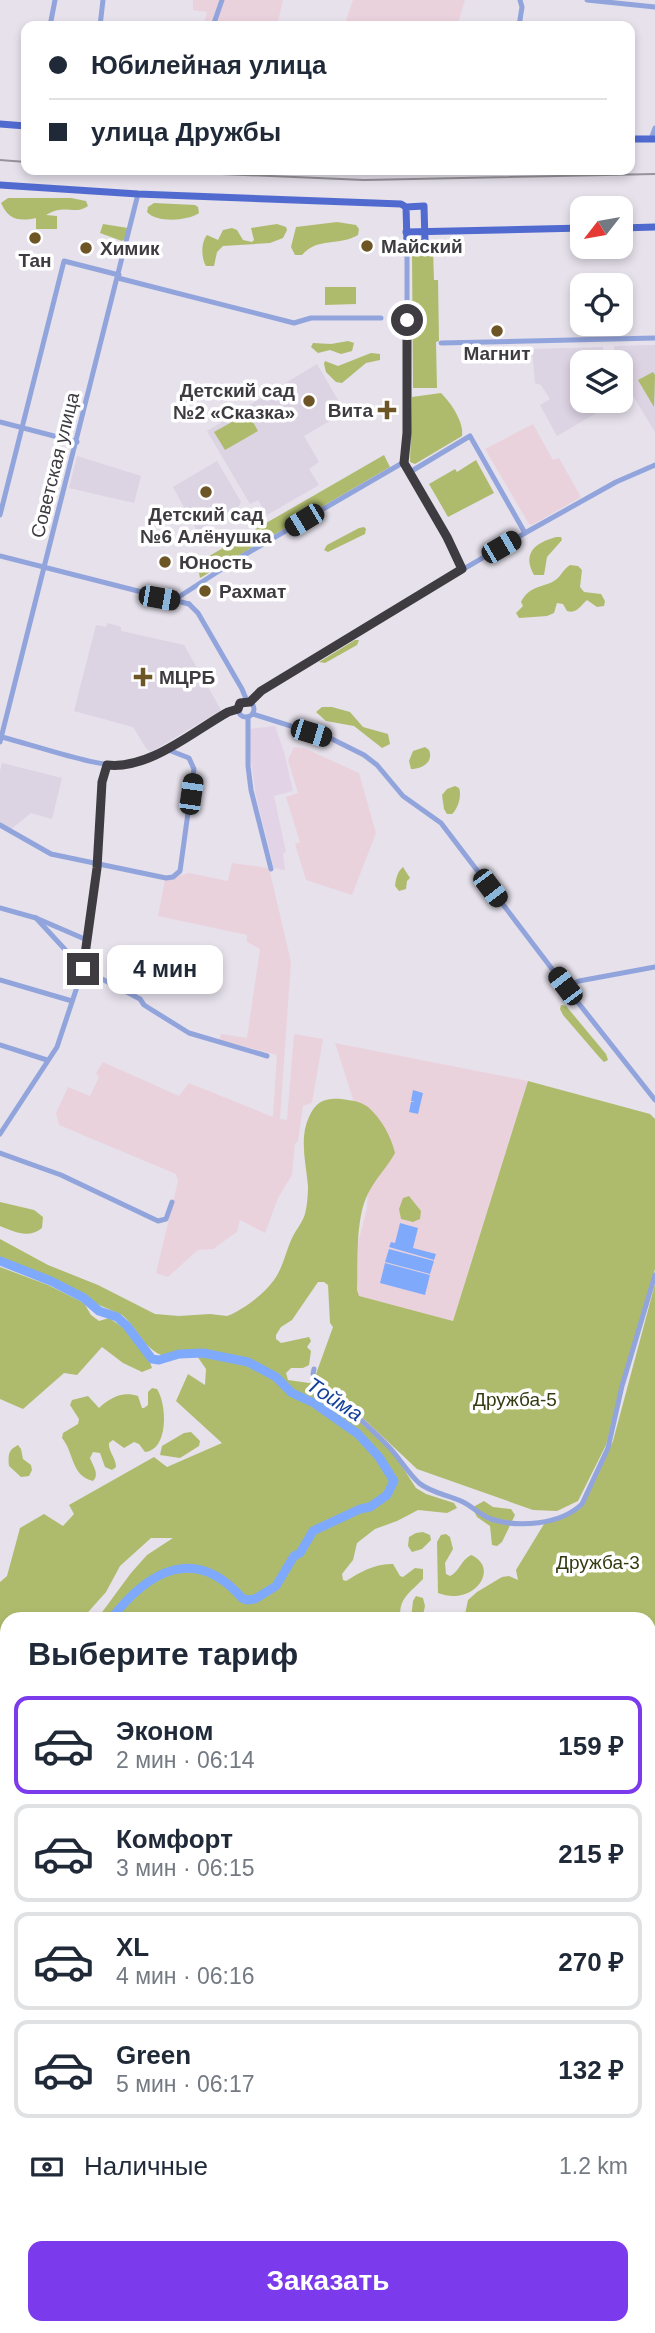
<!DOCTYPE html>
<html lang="ru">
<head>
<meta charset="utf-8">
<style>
  :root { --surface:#fff; --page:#f2f2f3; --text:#1f2937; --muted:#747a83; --line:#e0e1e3; --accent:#7c3aed }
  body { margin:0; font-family:Arial,sans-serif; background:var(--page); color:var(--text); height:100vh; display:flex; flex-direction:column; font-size:26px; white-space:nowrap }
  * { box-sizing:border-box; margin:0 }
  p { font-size:23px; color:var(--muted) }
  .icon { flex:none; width:38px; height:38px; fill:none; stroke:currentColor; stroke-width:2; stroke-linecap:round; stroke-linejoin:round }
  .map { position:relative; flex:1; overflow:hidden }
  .drawer { position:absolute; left:0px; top:1612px; width:656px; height:723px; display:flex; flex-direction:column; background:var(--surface); border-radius:21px 21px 0 0; box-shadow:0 4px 10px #0003 }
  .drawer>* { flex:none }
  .guide { position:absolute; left:21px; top:21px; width:614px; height:154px; border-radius:14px; box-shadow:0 4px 10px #0003; display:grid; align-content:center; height:154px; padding:0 28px; background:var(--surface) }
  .needle { width:46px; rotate:239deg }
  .fabs { position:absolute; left:570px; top:196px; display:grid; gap:14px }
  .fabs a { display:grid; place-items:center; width:63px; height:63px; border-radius:14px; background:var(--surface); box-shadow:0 4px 10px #0003; font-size:35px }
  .end { position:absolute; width:32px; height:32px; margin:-16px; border:9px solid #3e3c40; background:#fff; box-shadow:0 0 0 4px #fff }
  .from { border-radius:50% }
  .bubble { position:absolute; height:49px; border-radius:14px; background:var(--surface); box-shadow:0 4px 10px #0003; font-size:23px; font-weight:600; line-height:49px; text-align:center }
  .car { position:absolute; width:21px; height:42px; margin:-21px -10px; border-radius:9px; box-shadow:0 0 5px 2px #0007; background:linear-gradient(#222 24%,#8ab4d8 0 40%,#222 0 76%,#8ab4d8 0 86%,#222 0) }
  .guide b { display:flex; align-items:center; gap:24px; height:66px; font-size:26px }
  .guide b+b { border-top:2px solid var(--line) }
  .guide i { width:18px; height:18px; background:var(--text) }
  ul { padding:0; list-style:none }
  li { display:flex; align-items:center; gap:21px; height:98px; margin:0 14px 10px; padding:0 14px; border:4px solid var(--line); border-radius:14px }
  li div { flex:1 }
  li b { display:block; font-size:26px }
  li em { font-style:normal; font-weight:600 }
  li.selected { border-color:var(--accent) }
  li>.icon { width:63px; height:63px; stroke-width:1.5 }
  h2 { padding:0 28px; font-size:32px; line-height:84px }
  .pay { display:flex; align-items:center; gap:18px; height:77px; padding:0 28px; font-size:26px }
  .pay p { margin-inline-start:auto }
  .action { display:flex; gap:14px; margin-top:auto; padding:14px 28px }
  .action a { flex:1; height:80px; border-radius:14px; background:var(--accent); color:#fff; font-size:28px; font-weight:600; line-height:80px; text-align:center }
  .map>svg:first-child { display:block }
  .commercial { fill:#e3d3e6 }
  .industrial { fill:#ead2dd }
  .built { fill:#dcd3e3 }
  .green { fill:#afbb6c }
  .water { fill:#7faafb }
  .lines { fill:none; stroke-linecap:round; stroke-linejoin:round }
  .river { stroke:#7faafb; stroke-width:9 }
  .minor { stroke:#92a4dc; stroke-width:5 }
  .major { stroke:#516ad0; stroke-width:7 }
  .rail { stroke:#97939a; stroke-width:2 }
  .route { stroke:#3e3c40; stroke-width:9 }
  .poi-dot { fill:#6d5526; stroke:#fff; stroke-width:2.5 }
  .labels { text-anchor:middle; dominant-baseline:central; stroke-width:7; stroke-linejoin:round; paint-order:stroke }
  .poi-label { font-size:19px; font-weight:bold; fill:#3e3c40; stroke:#fff; text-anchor:start }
  .street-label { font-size:19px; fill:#3e3c40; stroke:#fff }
  .park-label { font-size:19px; fill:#353b10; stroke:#fff }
  .water-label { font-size:21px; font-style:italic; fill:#13409b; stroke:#fff }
</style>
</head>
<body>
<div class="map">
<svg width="655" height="2333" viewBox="0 0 655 2333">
  <rect width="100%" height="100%" fill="#e6e1eb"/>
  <polygon class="commercial" points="275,726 284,752 293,791 274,796 286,852 283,853 285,870 274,868 256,796 250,755 250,729"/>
  <g class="industrial">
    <polygon points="193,0 283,0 277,26 203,26 207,12 193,10"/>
    <polygon points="353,0 465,0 457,26 344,26"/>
    <polygon points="533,424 553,460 559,458 581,497 532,525 529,524 485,449"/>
    <polygon points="294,747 304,748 359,773 376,833 352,895 306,880 295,844 300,842 286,797 298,793 288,760"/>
    <polygon points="232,863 269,868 291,962 280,1119 287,1120 294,1034 323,1039 312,1103 303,1106 298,1141 295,1144 292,1175 278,1198 265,1233 240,1220 237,1232 213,1249 198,1250 168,1277 156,1273 178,1181 176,1174 59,1125 56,1113 68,1087 90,1096 99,1077 96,1073 103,1062 179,1096 189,1083 273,1117 277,1055 219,1040 221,1034 247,1038 260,949 247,942 247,935 158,916 165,880 189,873 228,881"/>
    <polygon points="335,1043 528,1081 453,1321 354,1295 346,1290 367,1208 368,1146"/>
  </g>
  <g class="built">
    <polygon points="655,345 655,432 621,376 621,362 615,362 614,346"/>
    <polygon points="603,347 604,362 583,362 583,401 617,401 557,436 540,405 550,399 541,385 535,383 532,349"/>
    <polygon points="317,364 345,412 304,436 319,462 309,469 319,485 267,515 258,500 250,504 207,431"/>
    <polygon points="77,456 141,476 134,503 69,488"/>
    <polygon points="217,461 241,502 239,506 197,531 173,487"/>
    <polygon points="108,623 121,627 121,631 184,645 221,710 151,752 146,748 133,727 74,711 96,625 106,627"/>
    <polygon points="2,763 62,778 52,819 31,813 11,829 0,823 0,771"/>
  </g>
  <g class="green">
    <path d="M8,198H71L86,201L88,206C74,216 66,203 46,215L57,216V229H36V218C18,222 8,219 1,203Z"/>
    <path d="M154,203L195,205L198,207L199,213C188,221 156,223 147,212L148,207Z"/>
    <path d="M337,222L356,225L359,229L358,235C340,246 317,237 302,255H295L291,247L296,227Z"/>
    <polygon points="103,224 128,228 125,239 122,241 100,233"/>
    <path d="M277,224L286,227L287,230L283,238L270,243L223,246L217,252L214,266H206C201,258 201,242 207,235L218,240L223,230L232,228L237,230L243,240L252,242L254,240L251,228Z"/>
    <polygon points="412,250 433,250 434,280 438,280 439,341 436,342 437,388 413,388"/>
    <polygon points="325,287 356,287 356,304 325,305"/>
    <polygon points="348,341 354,343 352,351 341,354 330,350 318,353 311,347 313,343 331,344"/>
    <polygon points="371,353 380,354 380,360 366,363 342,383 336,382 326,372 324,364 325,361 338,366"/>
    <polygon points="653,372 655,375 654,407 638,380"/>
    <path d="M441,393C451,403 464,422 462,436L415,464L410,462L412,397Z"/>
    <polygon points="248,413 258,431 225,450 214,432"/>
    <polygon points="384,455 390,467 200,578 197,563"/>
    <polygon points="476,460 494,493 448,517 429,484 455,469 457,472"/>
    <polygon points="364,527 366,529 365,534 328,552 324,550 327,545 359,528"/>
    <path d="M556,537H561L562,540L547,557L544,575H534C522,553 535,543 556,537Z"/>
    <path d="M570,565L578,566L582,570L580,587L584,592L601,594L605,601L604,606L597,607L587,600C580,606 577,614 567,611L563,604L557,603L554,613L547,616L519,618L516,613L523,606L521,602C530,585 542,588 554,581C561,577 563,569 570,565Z"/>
    <polygon points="355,640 359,640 357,645 325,663 319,662"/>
    <polygon points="322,707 332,707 350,712 363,727 388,734 390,744 382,748 354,726 326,721 316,712"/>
    <path d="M425,747L429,750C434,762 422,769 411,769L409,761L413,751Z"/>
    <path d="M455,786L459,788C462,795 458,809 452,814H447L444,809L442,795L447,789Z"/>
    <path d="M403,867L410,878L407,881L406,889L399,891L395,886C396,879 397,872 403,867Z"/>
    <polygon points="561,1005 566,1006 606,1054 608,1060 604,1062 600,1058 563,1015 560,1009"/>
    <path d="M528,1081L650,1114L655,1119V1269L606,1445L578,1501L557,1511L533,1510L417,1469L316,1374L333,1327L330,1323L328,1285L324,1282H318L292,1320L281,1327L276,1335V1339L281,1343L309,1337L311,1341L307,1347L311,1351L309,1365L303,1368H291L286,1373L288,1380L316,1384L390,1448L416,1488L426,1494L454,1503L457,1508L447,1513L418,1510L397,1521L375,1529L357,1543L353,1560L342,1574L343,1580L346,1581C360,1572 376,1563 393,1564L400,1576L403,1577L415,1568L423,1569V1579C411,1592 397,1599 401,1619H97L131,1573L147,1555L173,1538H151L120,1566L106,1592L82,1619H7V1826L0,1825V1582L7,1576L20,1528L44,1514L63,1526L74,1514L69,1505L154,1457L167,1467L222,1443L176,1401L188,1374L205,1385L206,1369L197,1356C188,1357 177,1359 168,1357C145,1353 138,1328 122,1315L0,1262V1239L48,1265L98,1285L155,1314L179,1316L210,1314L227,1316C243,1310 264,1294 274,1280C283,1268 286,1250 293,1236C296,1230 301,1224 304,1217C307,1209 308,1195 308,1186C306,1163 299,1138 309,1117C317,1098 330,1097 348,1100C355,1101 361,1102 368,1107C381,1118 391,1136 395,1153C388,1166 377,1177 370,1190C355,1214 358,1261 357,1290L359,1296L453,1321Z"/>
    <polygon points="409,1196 421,1211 420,1219 413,1222 401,1219 399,1209 403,1198"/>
    <path d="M0,1202L34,1210L43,1217L42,1228C28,1239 15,1232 0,1226Z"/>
    <path d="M0,1267L48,1285L84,1303L91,1315L99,1321L109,1318C127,1329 146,1346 152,1368L142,1372L123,1363L102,1347L77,1375L64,1373L23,1409L0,1399Z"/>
    <polygon points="655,1284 655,1735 649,1734 649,1619 464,1619 468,1600 477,1592 502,1577 509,1576 518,1580 516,1570 544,1524 581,1508 613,1441"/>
    <path d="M152,1388L157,1389C167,1404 169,1450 145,1452L139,1444L134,1442L124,1448L113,1440L109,1443C108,1451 116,1458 116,1467L112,1470L105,1467L100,1453L93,1452L90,1458C93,1466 100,1475 93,1481C71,1476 74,1452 62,1438L63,1433L78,1424L79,1419L70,1405L72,1400L88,1396L99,1408C110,1398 122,1391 138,1396L142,1408H144L148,1405V1392Z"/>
    <polygon points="191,1432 200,1441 199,1446 180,1458 160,1455 162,1446 184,1433"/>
    <path d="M18,1445L21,1449L23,1459L31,1465L32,1470L29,1476L21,1477L9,1466C8,1455 8,1450 18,1445Z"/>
    <polygon points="484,1501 493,1507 511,1509 515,1515 502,1542 497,1546 492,1545 490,1526 477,1517 473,1509 475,1506"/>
    <polygon points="423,1532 430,1535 431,1540 422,1549 412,1552 408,1546 409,1537 416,1533"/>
    <path d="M446,1534L450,1537L453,1549L445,1563L446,1574L450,1576C459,1572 461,1560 471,1555C501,1568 474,1607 438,1593L437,1542L441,1535Z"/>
    <polygon points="416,1596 423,1598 425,1606 422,1619 411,1619 413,1601"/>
    <polygon points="0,1845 7,1848 7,1947 0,1947"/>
    <polygon points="655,2037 655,2165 653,2165 653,2179 649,2179 649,2057"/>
    <polygon points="7,2190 7,2253 0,2232 0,2194"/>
    <polygon points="655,2265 655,2303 649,2302 649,2266"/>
    <polygon points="31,2328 344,2328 335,2333 33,2333"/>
    <polygon points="367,2328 403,2328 405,2333 357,2333"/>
  </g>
  <g class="water">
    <polygon points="413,1090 423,1093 418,1114 409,1112 411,1102 415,1102 411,1101"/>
    <polygon points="400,1223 418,1228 413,1248 436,1254 434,1260 389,1247 391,1242 395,1243"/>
    <polygon points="389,1249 434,1261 430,1274 385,1262"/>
    <polygon points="385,1263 430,1275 425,1295 380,1283"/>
  </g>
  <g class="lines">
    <path class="river" d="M0,1261L51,1281L84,1298L99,1311L117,1317L127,1326L152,1359L159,1360L179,1354L203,1353L248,1362L276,1377L292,1393L314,1403L358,1434L379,1457L394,1481L387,1495L370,1507L360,1509L313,1531L300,1553L294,1556L276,1586L255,1599L247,1600L242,1598C195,1544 148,1571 111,1619"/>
    <g class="minor">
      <polyline points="587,0 655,7"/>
      <polyline points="50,26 55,0"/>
      <polyline points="100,26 103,0"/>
      <polyline points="213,26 222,0"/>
      <polyline points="519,26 522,7 520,0"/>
      <polyline points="651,139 655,128"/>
      <polyline points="407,243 407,433 404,462 462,569"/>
      <polyline points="118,278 294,323 311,318 381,318"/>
      <polyline points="441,343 655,338"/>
      <polyline points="0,422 77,442"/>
      <polyline points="410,472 470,436 525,533"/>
      <polyline points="0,515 64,261 119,275"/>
      <polyline points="0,556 189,604"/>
      <polyline points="174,600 239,558 404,462"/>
      <polyline points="189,604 198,613 242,689 247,701"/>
      <circle cx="246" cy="709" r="8"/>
      <polyline points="250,702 261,691 368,625 525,533 616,482 655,465"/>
      <polyline points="253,714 332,739 364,755 377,765 403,796 441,823 565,986 655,1100"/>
      <polyline points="248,717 248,766 251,790 271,869"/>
      <path d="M1,737C33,744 106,772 133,764C164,756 200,727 228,712L238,709"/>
      <polyline points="0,742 138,194"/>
      <polyline points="0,825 51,854 166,878 173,877 180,871 194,769 189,758 166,749"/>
      <polyline points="0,908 36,918 87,940"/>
      <polyline points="36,918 83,969 140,999 144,1005 189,1033 267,1056"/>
      <polyline points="0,980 72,1001"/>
      <polyline points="565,986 579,981 655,967"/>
      <polyline points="0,1045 47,1060"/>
      <polyline points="0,1134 57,1047 83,969 97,868 102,782 107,766"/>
      <polyline points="0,1153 61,1175 158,1221 166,1219 172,1202"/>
      <path d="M314,1369L313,1374L321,1384C343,1404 367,1424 388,1446C399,1457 407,1472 419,1483C431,1493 449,1495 463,1502C473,1507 480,1515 491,1519C519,1528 560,1525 582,1504L608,1448L622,1386L655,1275"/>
      <polyline points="0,1950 7,1949"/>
      <polyline points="0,2052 7,2051"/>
      <polyline points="0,2134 7,2136"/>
      <polyline points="649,2325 655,2327"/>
    </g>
    <g class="major">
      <polyline points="0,124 26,126"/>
      <polyline points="630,139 655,139"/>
      <polyline points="0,185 138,194 401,204 406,207 424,206 425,242 407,243 406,207"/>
      <polyline points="621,228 655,227"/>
      <polyline points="406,232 583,228"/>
      <polyline points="0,2314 6,2333"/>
    </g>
    <g class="rail">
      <polyline points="0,160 26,162"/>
      <polyline points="128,170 364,180 655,174"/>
    </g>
  </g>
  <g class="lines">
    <path class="route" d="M83,969L97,868L102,782L107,765C149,770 192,732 228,712L238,709L240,703L250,702L261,691L462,569L447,537L404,463L407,433V320"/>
  </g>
  <g class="poi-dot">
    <circle cx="35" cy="238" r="7"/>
    <circle cx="367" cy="246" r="7"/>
    <circle cx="86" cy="248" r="7"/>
    <circle cx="497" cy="331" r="7"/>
    <circle cx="309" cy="401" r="7"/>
    <path d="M383.5 399.5h7v7h7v7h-7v7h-7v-7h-7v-7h7z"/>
    <circle cx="206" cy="492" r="7"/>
    <circle cx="165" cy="562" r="7"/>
    <circle cx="205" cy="591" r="7"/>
    <path d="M139.5 666.5h7v7h7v7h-7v7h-7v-7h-7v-7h7z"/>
  </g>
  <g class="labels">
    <g class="poi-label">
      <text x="381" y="246">Майский</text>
      <text x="100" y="248">Химик</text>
      <text x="35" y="260" text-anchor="middle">Тан</text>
      <text x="497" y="353" text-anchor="middle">Магнит</text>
      <text x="295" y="390" text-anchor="end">Детский сад<tspan x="295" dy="22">№2 «Сказка»</tspan></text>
      <text x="373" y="410" text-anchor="end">Вита</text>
      <text x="206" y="514" text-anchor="middle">Детский сад<tspan x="206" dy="22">№6 Алёнушка</tspan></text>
      <text x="179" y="562">Юность</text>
      <text x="219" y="591">Рахмат</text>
      <text x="159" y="677">МЦРБ</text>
    </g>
    <g class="street-label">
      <text transform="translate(55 465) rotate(-76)">Советская улица</text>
    </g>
    <g class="park-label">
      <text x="515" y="1399">Дружба-5</text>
      <text x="598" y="1562">Дружба-3</text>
    </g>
    <g class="water-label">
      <text transform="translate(335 1399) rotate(33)">Тойма</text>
    </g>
  </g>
</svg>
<div class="fabs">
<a><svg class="needle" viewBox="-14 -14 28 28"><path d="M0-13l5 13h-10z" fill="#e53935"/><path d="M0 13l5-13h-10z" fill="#747a83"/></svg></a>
<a><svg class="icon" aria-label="locate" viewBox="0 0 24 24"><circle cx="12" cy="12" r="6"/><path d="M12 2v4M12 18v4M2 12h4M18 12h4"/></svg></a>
<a><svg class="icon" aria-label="layers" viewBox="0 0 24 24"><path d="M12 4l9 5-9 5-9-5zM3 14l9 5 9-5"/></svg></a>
</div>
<i class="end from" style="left:407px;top:320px"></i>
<i class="end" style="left:83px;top:969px"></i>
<div class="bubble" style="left:107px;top:945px;width:116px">4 мин</div>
<i class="car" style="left:304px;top:520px;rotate:239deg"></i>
<i class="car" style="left:501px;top:547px;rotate:60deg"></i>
<i class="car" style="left:159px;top:598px;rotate:100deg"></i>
<i class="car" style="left:311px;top:733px;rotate:107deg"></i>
<i class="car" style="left:191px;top:794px;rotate:8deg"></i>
<i class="car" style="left:490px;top:888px;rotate:143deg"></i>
<i class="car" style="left:565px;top:986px;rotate:323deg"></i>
<div class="guide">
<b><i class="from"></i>Юбилейная улица</b>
<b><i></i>улица Дружбы</b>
</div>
<section class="drawer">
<h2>Выберите тариф</h2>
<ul>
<li class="selected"><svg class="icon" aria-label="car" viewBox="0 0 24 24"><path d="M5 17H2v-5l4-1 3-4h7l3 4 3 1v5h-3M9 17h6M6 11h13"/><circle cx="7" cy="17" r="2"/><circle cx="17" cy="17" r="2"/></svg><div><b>Эконом</b><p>2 мин · 06:14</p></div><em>159 ₽</em></li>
<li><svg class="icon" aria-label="car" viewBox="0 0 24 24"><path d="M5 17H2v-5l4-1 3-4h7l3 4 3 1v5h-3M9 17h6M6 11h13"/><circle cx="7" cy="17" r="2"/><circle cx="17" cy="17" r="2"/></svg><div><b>Комфорт</b><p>3 мин · 06:15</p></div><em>215 ₽</em></li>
<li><svg class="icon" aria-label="car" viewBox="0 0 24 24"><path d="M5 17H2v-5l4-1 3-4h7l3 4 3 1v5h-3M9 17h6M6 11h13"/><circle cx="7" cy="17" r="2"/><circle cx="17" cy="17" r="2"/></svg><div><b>XL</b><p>4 мин · 06:16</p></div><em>270 ₽</em></li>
<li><svg class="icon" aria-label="car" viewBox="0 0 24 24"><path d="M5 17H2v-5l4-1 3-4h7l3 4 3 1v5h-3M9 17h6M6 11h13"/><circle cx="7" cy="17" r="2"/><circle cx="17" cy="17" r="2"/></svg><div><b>Green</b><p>5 мин · 06:17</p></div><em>132 ₽</em></li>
</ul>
<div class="pay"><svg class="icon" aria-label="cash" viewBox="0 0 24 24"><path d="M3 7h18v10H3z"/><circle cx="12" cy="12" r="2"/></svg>Наличные<p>1.2 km</p></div>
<div class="action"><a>Заказать</a></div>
</section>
</div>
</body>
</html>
